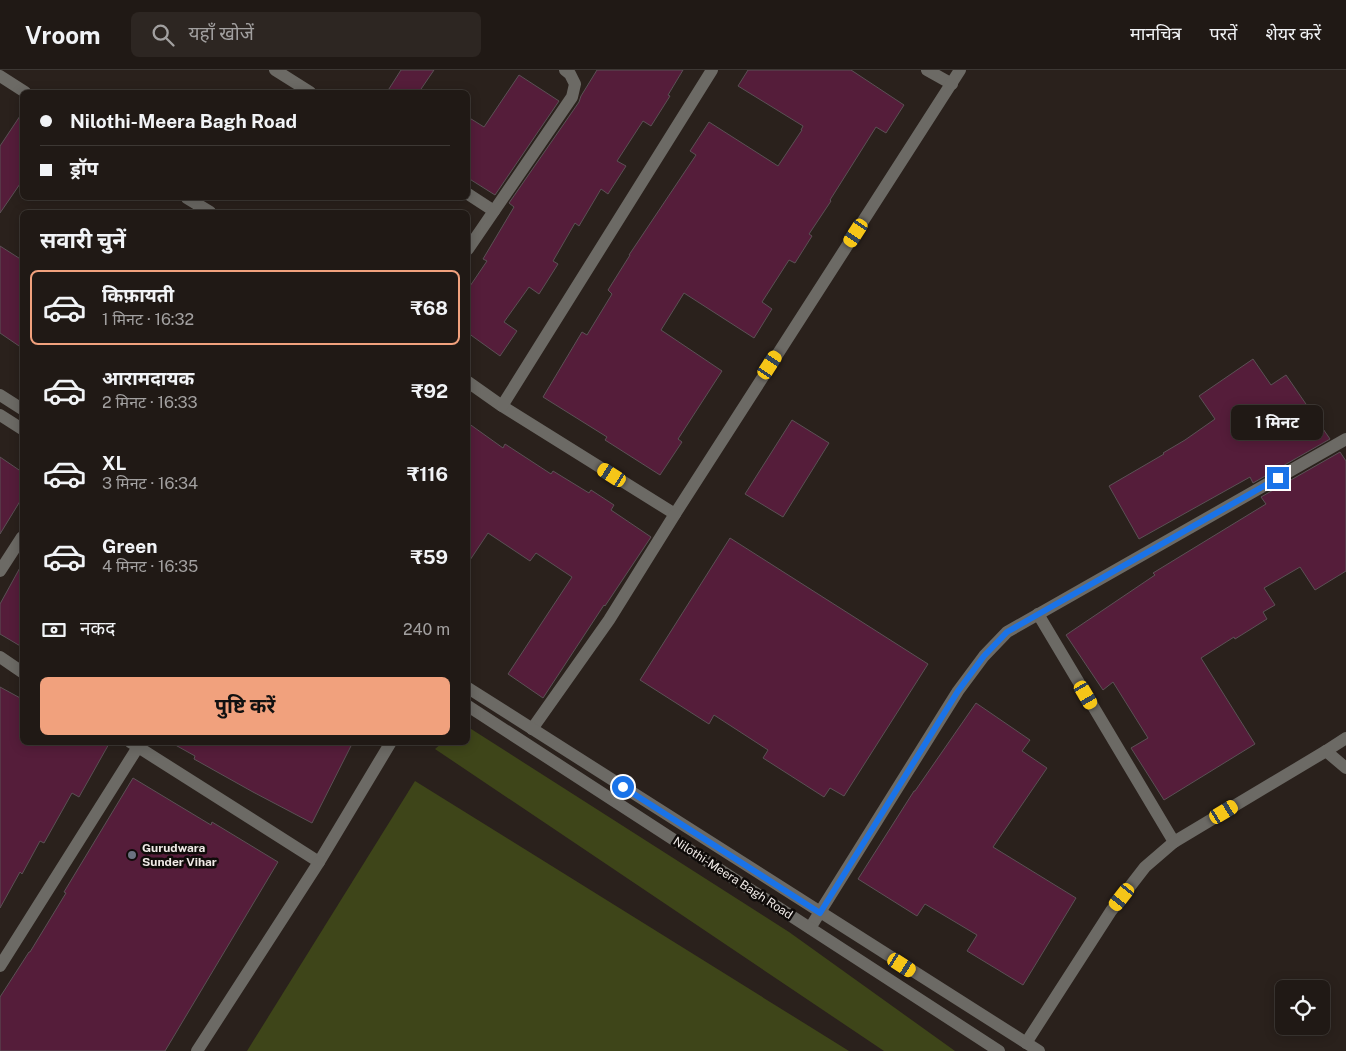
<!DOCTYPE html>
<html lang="hi">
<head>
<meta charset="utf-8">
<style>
  :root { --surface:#201915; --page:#2d2622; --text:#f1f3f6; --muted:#a2a0a0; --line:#3d3834; --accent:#f1a17d }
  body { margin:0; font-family:"Public Sans","Noto Sans Devanagari",sans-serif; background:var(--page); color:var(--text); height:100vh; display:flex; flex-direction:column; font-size:19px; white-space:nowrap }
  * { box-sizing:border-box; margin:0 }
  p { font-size:16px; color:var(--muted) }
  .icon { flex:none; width:28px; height:28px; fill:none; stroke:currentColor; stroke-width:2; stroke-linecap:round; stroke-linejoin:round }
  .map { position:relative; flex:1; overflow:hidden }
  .drawer { position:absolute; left:20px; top:140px; width:450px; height:535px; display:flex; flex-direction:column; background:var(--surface); border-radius:8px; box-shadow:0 2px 12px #0003,0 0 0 1px var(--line) }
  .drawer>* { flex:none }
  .guide { position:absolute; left:20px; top:20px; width:450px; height:110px; border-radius:8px; box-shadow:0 2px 12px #0003,0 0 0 1px var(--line); display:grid; align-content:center; height:110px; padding:0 20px; background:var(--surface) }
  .fabs { position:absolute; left:1275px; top:910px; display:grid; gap:10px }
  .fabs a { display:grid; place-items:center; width:55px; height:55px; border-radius:8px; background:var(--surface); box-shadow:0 2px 12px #0003,0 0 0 1px var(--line); font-size:25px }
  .end { position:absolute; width:22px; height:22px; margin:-11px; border:6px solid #1a73e8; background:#fff; box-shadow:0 0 0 2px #fff }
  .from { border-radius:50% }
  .bubble { position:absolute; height:35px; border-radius:8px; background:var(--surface); box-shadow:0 2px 12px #0003,0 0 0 1px var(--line); font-size:16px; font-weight:700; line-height:35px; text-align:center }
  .car { position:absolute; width:15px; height:30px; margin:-15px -8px; border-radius:6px; box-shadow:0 0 4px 1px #0007; background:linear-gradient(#f5c518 24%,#345 0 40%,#f5c518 0 76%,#345 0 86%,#f5c518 0) }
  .guide b { display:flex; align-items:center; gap:18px; height:48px; font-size:19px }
  .guide b+b { border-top:1px solid var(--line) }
  .guide i { width:12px; height:12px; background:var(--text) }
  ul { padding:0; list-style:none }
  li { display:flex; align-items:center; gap:15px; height:75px; margin:0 10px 8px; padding:0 10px; border:2px solid transparent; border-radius:8px }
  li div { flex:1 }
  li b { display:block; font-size:19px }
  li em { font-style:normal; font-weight:700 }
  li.selected { border-color:var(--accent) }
  li>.icon { width:45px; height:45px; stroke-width:1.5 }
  h2 { padding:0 20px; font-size:22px; line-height:60px }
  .pay { display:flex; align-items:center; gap:12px; height:55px; padding:0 20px; font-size:19px }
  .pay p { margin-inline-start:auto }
  .primary-button { display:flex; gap:10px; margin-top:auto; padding:10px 20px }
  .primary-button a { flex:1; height:58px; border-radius:8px; background:var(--accent); color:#111; font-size:20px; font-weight:700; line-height:58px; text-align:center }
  header { display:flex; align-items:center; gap:30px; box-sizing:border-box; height:70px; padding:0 25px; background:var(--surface); border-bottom:1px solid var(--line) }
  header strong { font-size:24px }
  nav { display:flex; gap:28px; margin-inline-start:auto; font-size:18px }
  .search { width:350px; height:45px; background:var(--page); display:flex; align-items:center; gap:12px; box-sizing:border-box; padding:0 18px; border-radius:8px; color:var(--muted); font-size:19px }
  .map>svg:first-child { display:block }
  .green { fill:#3e4519 }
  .building { fill:#551d3a; stroke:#5b5155 }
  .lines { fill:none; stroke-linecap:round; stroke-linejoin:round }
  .minor { stroke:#6c6a65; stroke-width:12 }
  .tertiary { stroke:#6c6a65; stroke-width:12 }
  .route { stroke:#1a73e8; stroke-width:6 }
  .worship-dot { fill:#6b7280; stroke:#0f0b09; stroke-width:2 }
  .labels { text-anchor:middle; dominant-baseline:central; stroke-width:5; stroke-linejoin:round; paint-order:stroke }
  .poi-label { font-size:12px; font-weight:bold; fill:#efe9e6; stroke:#0f0b09; text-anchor:start }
  .street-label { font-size:12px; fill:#efe9e6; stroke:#0f0b09 }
</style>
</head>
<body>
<header>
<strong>Vroom</strong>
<div class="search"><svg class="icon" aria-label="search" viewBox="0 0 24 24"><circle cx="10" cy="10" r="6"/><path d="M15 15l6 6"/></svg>यहाँ खोजें</div>
<nav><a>मानचित्र</a><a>परतें</a><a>शेयर करें</a></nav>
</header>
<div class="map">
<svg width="1346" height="981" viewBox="0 0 1346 981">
  <rect width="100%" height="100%" fill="#2a211c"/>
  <g class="green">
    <polygon points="468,657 789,862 955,981 884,981 435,679 442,673 468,672"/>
    <polygon points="415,711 849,981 247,981"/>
  </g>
  <g class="building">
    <polygon points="401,0 434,0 419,22 387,22"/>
    <polygon points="597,0 683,0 668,25 670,26 651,56 643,51 617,91 626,96 608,124 601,119 579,156 575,153 553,191 558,194 539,224 529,217 504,252 517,261 500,286 468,263 468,219 487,191 483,189 514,137 509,133 579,32 581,26"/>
    <polygon points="748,0 851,0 904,35 886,63 876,57 830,130 831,131 809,164 812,166 795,193 789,190 762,232 772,239 754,268 684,223 661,260 722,301 678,369 682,372 660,405 605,370 607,367 543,327 582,262 587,265 612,224 608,220 630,185 629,185 696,85 690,81 709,52 778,96 802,60 801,60 803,56 738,16"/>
    <polygon points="519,5 559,31 495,125 468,108 468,47 484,57"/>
    <polygon points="22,43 22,111 0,143 0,76"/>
    <polygon points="0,176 22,190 22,278 0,263"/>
    <polygon points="1253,289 1271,315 1286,305 1330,369 1253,413 1250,407 1139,469 1109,416 1164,384 1163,383 1185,370 1215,349 1199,326"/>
    <polygon points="792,350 829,373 783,447 745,424"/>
    <polygon points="468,353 503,378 505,374 551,404 553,401 589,423 591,420 614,435 611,440 651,467 605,536 604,535 543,628 508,604 572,507 536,483 530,491 488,463 468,493"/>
    <polygon points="1340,382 1346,391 1346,501 1315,520 1300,497 1264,518 1275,535 1263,542 1267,549 1235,569 1234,567 1201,588 1255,674 1164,730 1131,678 1148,668 1113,612 1103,620 1066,565 1155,505 1153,503 1266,434 1261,427"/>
    <polygon points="0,387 22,402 22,428 0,464"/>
    <polygon points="730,468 928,594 844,726 830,718 824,727 763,688 768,680 714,645 709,654 640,610"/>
    <polygon points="22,494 22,577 0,564 0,534"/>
    <polygon points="0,617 22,629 22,672 110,672 79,727 72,723 44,773 40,771 22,804 20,802 0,838"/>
    <polygon points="976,633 1030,670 1022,681 1047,698 993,777 1076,828 1023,915 967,881 977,865 925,834 917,846 858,809 914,721 915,721"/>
    <polygon points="170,672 353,672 312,753 253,722 194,689 195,686"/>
    <polygon points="133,708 211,755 212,752 278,792 165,981 0,981 0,927 29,882 30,882 66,823 64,822"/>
  </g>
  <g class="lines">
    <g class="minor">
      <polyline points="275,0 310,22"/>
      <polyline points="927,0 952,14"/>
      <polyline points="0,6 25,22"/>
      <polyline points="468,124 494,141"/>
      <polyline points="187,128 210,142"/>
      <polyline points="468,179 572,27 575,14 570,4 565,0"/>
      <polyline points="468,312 502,336 675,444 960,0"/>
      <polyline points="502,336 712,0"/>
      <polyline points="0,501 22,467"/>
      <polyline points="1038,544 1174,772"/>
      <polyline points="0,587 22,602"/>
      <polyline points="532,659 609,550 675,444"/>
      <polyline points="138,677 319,792 391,672"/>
      <polyline points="1326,681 1346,698"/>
      <polyline points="810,858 958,621 984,586 1007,562 1346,369"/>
      <polyline points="0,896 138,677 130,672"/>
      <polyline points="1026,973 1111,841 1145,797 1174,772 1326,681 1346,668"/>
      <polyline points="197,981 319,792"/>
    </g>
    <g class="tertiary">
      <polyline points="0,325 22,339"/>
      <polyline points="0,345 22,359"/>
      <polyline points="468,618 1039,981"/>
      <polyline points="468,636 999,981"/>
    </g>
  </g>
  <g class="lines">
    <polyline class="route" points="623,717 820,843 958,621 984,586 1007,562 1278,408"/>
  </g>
  <circle class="worship-dot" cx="132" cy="785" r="5"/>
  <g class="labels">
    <g class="poi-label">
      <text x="142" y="778">Gurudwara<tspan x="142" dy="14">Sunder Vihar</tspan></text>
    </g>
    <g class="street-label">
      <text transform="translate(733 808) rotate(33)">Nilothi-Meera Bagh Road</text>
    </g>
  </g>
</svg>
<div class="fabs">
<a><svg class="icon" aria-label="locate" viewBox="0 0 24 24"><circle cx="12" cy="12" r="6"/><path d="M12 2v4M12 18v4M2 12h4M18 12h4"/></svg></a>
</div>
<i class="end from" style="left:623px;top:717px"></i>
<i class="end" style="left:1278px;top:408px"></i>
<div class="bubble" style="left:1231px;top:335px;width:92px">1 मिनट</div>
<i class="car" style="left:856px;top:163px;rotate:213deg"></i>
<i class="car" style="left:770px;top:295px;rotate:33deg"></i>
<i class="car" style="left:612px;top:405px;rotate:302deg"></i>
<i class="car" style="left:1086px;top:625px;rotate:150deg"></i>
<i class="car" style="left:1224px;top:742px;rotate:59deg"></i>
<i class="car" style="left:1122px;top:827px;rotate:218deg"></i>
<i class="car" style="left:902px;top:895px;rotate:123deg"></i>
<div class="guide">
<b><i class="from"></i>Nilothi-Meera Bagh Road</b>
<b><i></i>ड्रॉप</b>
</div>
<section class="drawer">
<h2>सवारी चुनें</h2>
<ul>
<li class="selected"><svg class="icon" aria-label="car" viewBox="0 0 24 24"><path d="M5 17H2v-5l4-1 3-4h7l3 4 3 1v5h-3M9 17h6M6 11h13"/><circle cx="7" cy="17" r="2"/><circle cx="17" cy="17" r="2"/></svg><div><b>किफ़ायती</b><p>1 मिनट · 16:32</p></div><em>₹68</em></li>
<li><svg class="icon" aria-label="car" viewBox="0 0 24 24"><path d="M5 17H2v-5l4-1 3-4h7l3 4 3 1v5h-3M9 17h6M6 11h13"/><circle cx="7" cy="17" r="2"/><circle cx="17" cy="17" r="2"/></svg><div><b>आरामदायक</b><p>2 मिनट · 16:33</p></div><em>₹92</em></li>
<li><svg class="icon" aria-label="car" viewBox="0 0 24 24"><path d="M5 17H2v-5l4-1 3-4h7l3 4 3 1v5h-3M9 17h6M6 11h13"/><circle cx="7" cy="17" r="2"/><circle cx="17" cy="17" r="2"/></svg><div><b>XL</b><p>3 मिनट · 16:34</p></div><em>₹116</em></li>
<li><svg class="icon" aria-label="car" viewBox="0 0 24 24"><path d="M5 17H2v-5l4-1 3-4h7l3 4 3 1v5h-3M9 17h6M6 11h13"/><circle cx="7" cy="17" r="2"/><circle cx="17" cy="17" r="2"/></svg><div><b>Green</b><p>4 मिनट · 16:35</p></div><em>₹59</em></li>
</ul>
<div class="pay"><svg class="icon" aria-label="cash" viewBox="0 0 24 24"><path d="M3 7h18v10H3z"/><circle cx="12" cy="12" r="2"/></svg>नकद<p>240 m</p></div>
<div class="primary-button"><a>पुष्टि करें</a></div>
</section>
</div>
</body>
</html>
